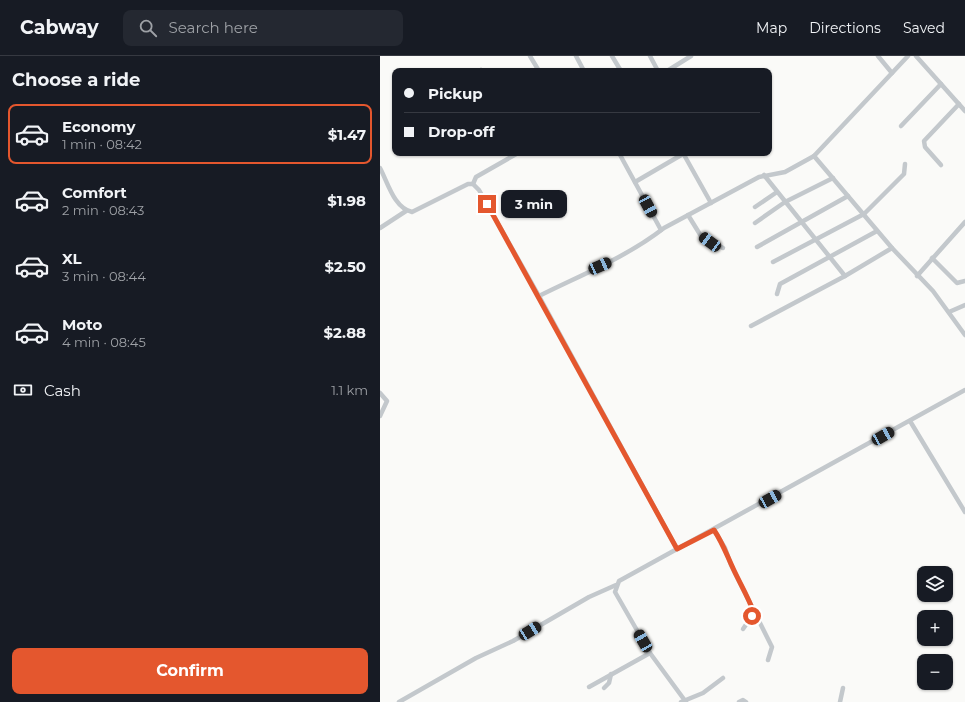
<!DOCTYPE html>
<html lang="en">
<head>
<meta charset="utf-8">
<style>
  :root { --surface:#171b24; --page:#242831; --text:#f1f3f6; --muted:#9ea1a6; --line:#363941; --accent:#e4572e }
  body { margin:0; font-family:Montserrat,sans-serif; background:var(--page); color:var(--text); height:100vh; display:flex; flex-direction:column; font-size:15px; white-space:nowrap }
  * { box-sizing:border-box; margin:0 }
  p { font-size:13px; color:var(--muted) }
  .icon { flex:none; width:22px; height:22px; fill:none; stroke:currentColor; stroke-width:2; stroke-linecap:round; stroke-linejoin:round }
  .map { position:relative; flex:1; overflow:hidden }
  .details { display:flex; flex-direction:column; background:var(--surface); width:380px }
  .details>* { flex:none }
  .top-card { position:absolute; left:12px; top:12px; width:380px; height:88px; border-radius:8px; box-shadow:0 1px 3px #0004; display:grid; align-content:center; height:88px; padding:0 12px; background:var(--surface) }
  .controls { position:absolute; left:537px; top:510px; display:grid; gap:8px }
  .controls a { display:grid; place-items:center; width:36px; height:36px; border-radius:8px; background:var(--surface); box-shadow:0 1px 3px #0004; font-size:20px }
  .end { position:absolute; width:18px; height:18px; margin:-9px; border:5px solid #e4572e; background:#fff; box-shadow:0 0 0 2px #fff }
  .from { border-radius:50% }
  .bubble { position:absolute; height:28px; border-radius:8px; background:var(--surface); box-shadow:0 1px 3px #0004; font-size:13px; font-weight:700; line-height:28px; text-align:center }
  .car { position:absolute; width:12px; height:24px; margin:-12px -6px; border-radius:5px; box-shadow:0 0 3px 1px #0007; background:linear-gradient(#222 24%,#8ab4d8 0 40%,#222 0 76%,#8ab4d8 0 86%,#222 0) }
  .top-card b { display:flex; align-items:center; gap:14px; height:38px; font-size:15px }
  .top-card b+b { border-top:1px solid var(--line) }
  .top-card i { width:10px; height:10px; background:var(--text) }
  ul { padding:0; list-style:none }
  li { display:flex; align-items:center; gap:12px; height:60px; margin:0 8px 6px; padding:0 4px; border:2px solid transparent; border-radius:8px }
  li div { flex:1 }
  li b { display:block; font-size:15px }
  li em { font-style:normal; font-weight:700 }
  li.on { border-color:var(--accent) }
  li>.icon { width:36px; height:36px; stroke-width:1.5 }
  h2 { padding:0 12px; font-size:18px; line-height:48px }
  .pay { display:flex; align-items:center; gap:10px; height:44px; padding:0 12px; font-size:15px }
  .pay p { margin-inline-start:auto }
  .cta { display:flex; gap:8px; margin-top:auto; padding:8px 12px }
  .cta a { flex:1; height:46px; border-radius:8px; background:var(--accent); color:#fff; font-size:16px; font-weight:700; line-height:46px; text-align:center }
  header { display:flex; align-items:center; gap:24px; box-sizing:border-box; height:56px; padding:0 20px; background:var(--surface); border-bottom:1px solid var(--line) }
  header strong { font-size:19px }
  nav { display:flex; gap:22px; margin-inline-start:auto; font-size:14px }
  .search { width:280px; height:36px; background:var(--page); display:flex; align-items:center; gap:10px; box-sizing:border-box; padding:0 14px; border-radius:8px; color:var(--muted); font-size:15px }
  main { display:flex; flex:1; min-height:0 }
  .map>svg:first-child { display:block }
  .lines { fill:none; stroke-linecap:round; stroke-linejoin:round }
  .minor { stroke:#c3c8cc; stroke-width:4.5 }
  .route { stroke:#e4572e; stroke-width:5 }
</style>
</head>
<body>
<header>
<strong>Cabway</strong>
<div class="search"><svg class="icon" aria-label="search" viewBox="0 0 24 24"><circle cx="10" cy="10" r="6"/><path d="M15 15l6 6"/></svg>Search here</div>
<nav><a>Map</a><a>Directions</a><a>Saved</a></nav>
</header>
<main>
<section class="details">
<h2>Choose a ride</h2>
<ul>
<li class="on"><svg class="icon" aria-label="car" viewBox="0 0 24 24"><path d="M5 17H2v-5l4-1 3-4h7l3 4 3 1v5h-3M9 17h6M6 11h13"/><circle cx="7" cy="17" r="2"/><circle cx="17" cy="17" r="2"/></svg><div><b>Economy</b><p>1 min · 08:42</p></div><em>$1.47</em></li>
<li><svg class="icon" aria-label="car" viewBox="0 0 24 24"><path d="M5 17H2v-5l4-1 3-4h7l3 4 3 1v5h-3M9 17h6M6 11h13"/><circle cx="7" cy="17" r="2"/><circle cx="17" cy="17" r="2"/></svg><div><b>Comfort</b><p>2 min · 08:43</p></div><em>$1.98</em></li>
<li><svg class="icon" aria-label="car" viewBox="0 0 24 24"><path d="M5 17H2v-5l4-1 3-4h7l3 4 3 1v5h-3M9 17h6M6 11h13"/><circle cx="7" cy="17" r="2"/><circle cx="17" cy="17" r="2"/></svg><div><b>XL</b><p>3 min · 08:44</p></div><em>$2.50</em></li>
<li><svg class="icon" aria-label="car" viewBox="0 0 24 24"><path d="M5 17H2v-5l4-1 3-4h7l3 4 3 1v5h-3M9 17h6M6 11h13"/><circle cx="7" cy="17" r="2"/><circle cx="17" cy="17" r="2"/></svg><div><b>Moto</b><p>4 min · 08:45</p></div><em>$2.88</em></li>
</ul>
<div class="pay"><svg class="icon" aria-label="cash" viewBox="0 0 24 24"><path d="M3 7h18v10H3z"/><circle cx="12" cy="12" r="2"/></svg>Cash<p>1.1 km</p></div>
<div class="cta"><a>Confirm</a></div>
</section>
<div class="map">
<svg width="585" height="646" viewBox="0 0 585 646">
  <rect width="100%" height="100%" fill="#fafaf8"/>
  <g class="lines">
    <g class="minor">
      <polyline points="150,0 159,15"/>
      <polyline points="196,0 204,15"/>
      <polyline points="232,0 241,15"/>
      <polyline points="270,0 278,15"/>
      <polyline points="498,0 512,17"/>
      <polyline points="536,0 585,55"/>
      <polyline points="101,14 102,15"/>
      <polyline points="287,15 311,0"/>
      <polyline points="521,70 561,28"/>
      <polyline points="239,97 281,174"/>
      <polyline points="303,97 331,147"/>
      <polyline points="434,100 512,192 553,235 585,279"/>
      <polyline points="561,109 545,91 544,85 579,48"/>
      <path d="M0,112C8,127 14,152 32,156L88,128H93L99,134L159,240L297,493L239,525L235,536L270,597L306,646"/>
      <polyline points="384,119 465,220"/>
      <polyline points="255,126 303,98"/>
      <polyline points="93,128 96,121 138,97"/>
      <polyline points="375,151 397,136"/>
      <polyline points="308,159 321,180 343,192"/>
      <polyline points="375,167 405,146 453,122"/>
      <polyline points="0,172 26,155"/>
      <polyline points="377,191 468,140"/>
      <polyline points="552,202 577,227 585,225"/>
      <polyline points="393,206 484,158 524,118 525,108"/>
      <polyline points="537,220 585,166"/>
      <polyline points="397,238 400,228 497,175"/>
      <path d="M159,240C201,219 247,201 284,172L379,121L405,116L434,100L528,0"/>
      <polyline points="569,256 585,249"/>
      <polyline points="371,270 465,220 512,192"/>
      <polyline points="0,337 7,345 0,360"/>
      <polyline points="530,365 585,456"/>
      <polyline points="334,474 345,492 351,509 392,591 388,604"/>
      <polyline points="297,493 585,334"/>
      <polyline points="363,573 374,557"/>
      <polyline points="209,631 270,597"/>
      <polyline points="224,632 229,627 231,618"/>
      <polyline points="19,646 96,602 133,585 209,541 236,529"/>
      <polyline points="301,646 323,637 343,622"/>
      <polyline points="359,646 363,644 366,646"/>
      <polyline points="460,646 463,632"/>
    </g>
  </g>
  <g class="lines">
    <path class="route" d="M107,148L297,493L334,474C342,486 346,497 352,510C359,526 368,540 374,557L372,560"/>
  </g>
</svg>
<div class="controls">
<a><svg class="icon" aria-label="layers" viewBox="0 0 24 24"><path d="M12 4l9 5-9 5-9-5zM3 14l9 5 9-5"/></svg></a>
<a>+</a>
<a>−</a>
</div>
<i class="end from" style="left:372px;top:560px"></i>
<i class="end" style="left:107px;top:148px"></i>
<div class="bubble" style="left:121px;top:134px;width:66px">3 min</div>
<i class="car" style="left:268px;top:150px;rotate:152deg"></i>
<i class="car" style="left:330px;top:186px;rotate:306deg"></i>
<i class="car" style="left:220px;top:210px;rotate:66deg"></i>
<i class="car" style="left:503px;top:380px;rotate:61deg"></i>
<i class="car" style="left:390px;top:443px;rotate:61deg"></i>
<i class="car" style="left:150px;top:575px;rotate:59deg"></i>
<i class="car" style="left:263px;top:585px;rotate:330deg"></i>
<div class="top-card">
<b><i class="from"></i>Pickup</b>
<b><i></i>Drop-off</b>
</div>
</div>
</main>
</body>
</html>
